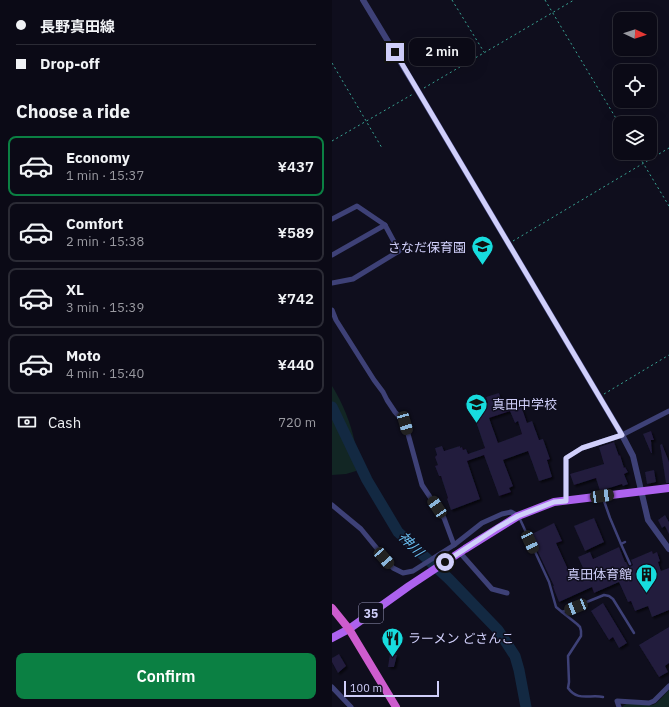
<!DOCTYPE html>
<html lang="en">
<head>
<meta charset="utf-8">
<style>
  :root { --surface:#0b0a16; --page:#191823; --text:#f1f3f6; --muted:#9a9aa1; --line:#2b2b35; --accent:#0b8043 }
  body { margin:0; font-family:"IBM Plex Sans","Noto Sans JP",sans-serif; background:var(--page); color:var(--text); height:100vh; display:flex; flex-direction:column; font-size:15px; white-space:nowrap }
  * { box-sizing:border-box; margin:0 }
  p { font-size:13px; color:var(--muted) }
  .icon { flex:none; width:22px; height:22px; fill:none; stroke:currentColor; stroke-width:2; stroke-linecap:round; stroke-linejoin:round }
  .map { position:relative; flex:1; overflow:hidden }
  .panel { display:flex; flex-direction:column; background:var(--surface); width:332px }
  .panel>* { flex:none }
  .guide { display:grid; align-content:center; height:88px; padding:0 16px; background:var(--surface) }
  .needle { width:26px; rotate:94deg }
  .tools { position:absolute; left:281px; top:12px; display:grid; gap:8px }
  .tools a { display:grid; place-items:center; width:44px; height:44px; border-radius:8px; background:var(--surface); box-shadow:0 4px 16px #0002,0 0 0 1px var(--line); font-size:20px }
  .scale { position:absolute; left:12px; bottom:10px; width:95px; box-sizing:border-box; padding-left:4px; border:2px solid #d0cffa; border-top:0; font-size:11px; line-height:14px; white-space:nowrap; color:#d0cffa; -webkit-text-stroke:3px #0f0e1d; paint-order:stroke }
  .end { position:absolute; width:18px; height:18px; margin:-9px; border:5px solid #d0cffa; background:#111; box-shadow:0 0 0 2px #111 }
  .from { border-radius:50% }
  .bubble { position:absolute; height:28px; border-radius:8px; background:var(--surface); box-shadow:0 4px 16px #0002,0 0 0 1px var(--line); font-size:13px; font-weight:600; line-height:28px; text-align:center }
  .car { position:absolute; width:12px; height:24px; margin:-12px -6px; border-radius:5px; box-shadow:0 0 3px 1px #0007; background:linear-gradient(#222 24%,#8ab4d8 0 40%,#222 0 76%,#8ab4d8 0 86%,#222 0) }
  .guide b { display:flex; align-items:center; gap:14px; height:38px; font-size:15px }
  .guide b+b { border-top:1px solid var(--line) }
  .guide i { width:10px; height:10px; background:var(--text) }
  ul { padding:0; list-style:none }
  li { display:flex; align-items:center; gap:12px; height:60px; margin:0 8px 6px; padding:0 8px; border:2px solid var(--line); border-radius:8px }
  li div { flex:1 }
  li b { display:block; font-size:15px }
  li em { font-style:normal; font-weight:600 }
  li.on { border-color:var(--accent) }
  li>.icon { width:36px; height:36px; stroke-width:1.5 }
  h2 { padding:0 16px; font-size:18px; line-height:48px }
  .pay { display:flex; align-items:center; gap:10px; height:44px; padding:0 16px; font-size:15px }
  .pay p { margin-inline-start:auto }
  .button { display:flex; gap:8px; margin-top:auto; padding:8px 16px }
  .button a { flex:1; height:46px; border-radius:8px; background:var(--accent); color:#fff; font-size:16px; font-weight:600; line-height:46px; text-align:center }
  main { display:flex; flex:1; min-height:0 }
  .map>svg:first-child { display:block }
  .green { fill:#122624 }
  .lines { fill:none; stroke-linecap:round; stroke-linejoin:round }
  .river { stroke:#132942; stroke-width:11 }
  .building { fill:#201c3c; fill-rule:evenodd; filter:url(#shadow) }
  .path { stroke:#39a494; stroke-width:1; stroke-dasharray:2 3; stroke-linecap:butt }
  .service { stroke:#3e4177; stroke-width:2.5 }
  .minor { stroke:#3e4177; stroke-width:5 }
  .tertiary { stroke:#3e4177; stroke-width:6 }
  .primary { stroke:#ad62ef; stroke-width:8 }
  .trunk { stroke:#cd5cce; stroke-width:8 }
  .route { stroke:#d0cffa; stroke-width:5 }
  .labels { text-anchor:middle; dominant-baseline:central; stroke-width:3; stroke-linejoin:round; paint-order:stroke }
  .shield { fill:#0f0e1d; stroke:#9695b8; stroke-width:1 }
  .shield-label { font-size:12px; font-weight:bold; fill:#d0cffa }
  .poi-label { font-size:13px; fill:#d0cffa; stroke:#0f0e1d; text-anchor:end }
  .water-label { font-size:14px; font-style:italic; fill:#68bdef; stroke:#0f0e1d }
</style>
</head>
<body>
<main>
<section class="panel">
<div class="guide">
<b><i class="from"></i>長野真田線</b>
<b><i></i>Drop-off</b>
</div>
<h2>Choose a ride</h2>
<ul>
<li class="on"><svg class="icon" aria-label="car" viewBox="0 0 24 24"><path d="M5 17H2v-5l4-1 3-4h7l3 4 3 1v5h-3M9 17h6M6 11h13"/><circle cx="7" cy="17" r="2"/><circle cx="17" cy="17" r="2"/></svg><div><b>Economy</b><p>1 min · 15:37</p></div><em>¥437</em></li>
<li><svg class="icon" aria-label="car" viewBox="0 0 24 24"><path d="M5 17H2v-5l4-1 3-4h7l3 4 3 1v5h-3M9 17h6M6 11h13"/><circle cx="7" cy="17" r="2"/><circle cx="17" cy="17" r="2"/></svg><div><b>Comfort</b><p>2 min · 15:38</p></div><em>¥589</em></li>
<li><svg class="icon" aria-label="car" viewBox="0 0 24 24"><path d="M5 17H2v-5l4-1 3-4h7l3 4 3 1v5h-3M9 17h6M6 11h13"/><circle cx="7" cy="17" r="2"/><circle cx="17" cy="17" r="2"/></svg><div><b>XL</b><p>3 min · 15:39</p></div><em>¥742</em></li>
<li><svg class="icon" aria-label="car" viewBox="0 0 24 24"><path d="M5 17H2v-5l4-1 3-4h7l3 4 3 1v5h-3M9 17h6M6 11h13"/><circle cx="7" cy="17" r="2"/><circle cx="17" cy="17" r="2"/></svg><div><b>Moto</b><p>4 min · 15:40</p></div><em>¥440</em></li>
</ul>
<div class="pay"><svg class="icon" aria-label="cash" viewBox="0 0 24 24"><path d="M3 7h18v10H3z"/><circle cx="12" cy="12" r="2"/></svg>Cash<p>720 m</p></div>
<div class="button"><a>Confirm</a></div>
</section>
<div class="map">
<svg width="337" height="707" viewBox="0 0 337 707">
  <defs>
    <filter id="shadow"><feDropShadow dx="2" dy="2" stdDeviation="1" flood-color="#0009"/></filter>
  </defs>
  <rect width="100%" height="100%" fill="#0f0e1d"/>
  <g class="green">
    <path d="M0,386C14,408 28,445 24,471L14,474L0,475Z"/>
    <path d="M337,690V707H290C297,699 311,707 321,705C326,703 333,694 337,690Z"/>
  </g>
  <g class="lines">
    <polyline class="river" points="0,407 35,480 66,532 117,579 166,630 183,656 187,670 194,707"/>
  </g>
  <g class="building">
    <path d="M167,393L170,403L179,401L180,403L187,400L195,423L200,421L207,440L211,439L218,459L215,460L220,477L207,481L196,451L171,460L181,486L177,488L179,492L167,496L152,455L135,461L148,499L119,510L115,499L116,498L109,476H107L103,466L106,465L103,457L105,455L103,448L110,446L112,451L128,446V448L130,447L131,450L134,449L136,454L153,448L140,410L152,406L151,404L156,403L154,397ZM178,411L183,423L186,421L190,434L166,443L157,418Z"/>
    <polygon points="319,431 322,440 319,440 320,453 319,453 311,434"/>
    <polygon points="282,442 287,456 288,455 292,468 293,467 296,472 292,474 296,484 291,486 290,484 268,491 264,478 242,485 238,474 272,464 267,447"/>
    <polygon points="330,444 337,462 337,483 334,483 328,445"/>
    <polygon points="322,470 324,482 315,484 313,472"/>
    <polygon points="333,515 337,522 337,534 333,526 330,528 326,520"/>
    <polygon points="262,518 272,542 253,551 242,526"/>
    <polygon points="222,523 230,541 224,543 239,576 252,570 246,557 258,552 261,559 287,547 293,562 294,562 296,566 298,567 301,565 299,560 320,551 321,554 325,552 328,561 326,562 329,571 337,568 337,610 320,617 316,606 303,611 299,601 296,602 287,582 262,593 260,587 227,602 223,592 221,586 222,586 198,535"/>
    <polygon points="271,603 295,643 287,648 281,637 277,640 259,611"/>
    <polygon points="337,627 337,663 333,666 336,672 327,677 307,645"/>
    <polygon points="7,654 14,666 6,673 0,662 0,658"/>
    <polygon points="58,654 65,655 62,667 56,667"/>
  </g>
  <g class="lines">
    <g class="path">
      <polyline points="120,0 152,52"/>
      <polyline points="213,0 288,125"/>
      <polyline points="0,63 50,148"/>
      <polyline points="92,88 242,0"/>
      <polyline points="0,141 81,94"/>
      <polyline points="305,153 337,206"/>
      <polyline points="181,241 337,148"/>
      <polyline points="272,394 337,355"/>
    </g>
    <g class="service">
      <polyline points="271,498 278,518 289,544 293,542"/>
      <polyline points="187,517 217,582 224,607 230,612"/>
      <polyline points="289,544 298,564"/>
      <path d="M271,697C258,694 246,702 236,688L237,682L236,656L249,636V631L248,627L245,624L230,612L272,595L277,596L281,599L302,633"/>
    </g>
    <g class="minor">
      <polyline points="0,219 25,206 53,225 67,251 21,279 0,283"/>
      <polyline points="0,255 53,225"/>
      <polyline points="0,310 4,320 42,380 51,392 55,400 63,412 73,423 90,485 112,518 122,545"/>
      <polyline points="234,501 234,458 250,448 290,435 337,411"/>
      <polyline points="0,505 29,529 61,568 71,573 81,571 122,545 150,523 170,514 179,512 186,516"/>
      <polyline points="130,555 160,589 175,593"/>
      <polyline points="0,687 19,707"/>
      <polyline points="287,707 285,701 317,703 322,701 337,686"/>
    </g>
    <polyline class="tertiary" points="31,0 86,91 290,435 301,456 316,520 337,549"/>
    <polyline class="primary" points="0,638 17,629 77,586 133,549 186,516 222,502 337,488"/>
    <polyline class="trunk" points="0,608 17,629 64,707"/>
  </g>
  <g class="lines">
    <polyline class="route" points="63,52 290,435 250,448 234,458 234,501 222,502 186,516 165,528 113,562"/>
  </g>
  <defs>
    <symbol id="school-pin" viewBox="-11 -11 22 30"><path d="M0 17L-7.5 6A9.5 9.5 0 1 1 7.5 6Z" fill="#17dcde" stroke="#0f0e1d"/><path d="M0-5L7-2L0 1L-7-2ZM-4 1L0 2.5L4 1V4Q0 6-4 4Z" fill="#111"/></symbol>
    <symbol id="building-pin" viewBox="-11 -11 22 30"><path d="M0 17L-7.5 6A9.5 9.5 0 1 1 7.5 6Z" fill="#17dcde" stroke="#0f0e1d"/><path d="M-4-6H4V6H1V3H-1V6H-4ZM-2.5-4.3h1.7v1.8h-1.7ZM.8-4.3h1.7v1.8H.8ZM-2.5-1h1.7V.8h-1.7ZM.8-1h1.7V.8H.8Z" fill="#111"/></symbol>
    <symbol id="restaurant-pin" viewBox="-11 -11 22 30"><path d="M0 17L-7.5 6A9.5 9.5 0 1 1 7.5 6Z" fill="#17dcde" stroke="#0f0e1d"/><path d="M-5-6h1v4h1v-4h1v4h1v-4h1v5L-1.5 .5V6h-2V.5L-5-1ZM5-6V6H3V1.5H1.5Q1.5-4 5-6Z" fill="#111"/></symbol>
  </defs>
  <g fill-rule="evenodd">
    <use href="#school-pin" x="138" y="234" width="25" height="34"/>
    <use href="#school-pin" x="132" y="392" width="25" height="34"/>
    <use href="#building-pin" x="302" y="562" width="25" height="34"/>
    <use href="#restaurant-pin" x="48" y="626" width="25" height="34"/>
  </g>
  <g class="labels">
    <rect class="shield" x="27" y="603" width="24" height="20" rx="3"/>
    <g class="shield-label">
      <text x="39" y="613">35</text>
    </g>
    <g class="poi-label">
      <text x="134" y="247">さなだ保育園</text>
      <text x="160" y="404" text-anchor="start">真田中学校</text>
      <text x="300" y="574">真田体育館</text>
      <text x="76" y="638" text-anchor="start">ラーメン どさんこ</text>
    </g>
    <g class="water-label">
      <text transform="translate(79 544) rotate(46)">神川</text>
    </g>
  </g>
</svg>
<div class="tools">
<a><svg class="needle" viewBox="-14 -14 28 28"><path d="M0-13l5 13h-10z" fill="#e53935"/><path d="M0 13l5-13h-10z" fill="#9a9aa1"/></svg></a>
<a><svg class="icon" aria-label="locate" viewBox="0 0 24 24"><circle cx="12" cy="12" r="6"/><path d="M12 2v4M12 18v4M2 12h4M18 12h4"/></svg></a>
<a><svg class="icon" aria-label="layers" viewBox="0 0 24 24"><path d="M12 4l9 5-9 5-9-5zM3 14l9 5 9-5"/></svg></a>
</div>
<div class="scale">100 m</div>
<i class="end from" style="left:113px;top:562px"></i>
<i class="end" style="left:63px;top:52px"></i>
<div class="bubble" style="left:77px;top:38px;width:66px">2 min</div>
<i class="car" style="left:73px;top:423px;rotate:164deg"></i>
<i class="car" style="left:270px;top:496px;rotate:82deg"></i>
<i class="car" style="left:105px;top:507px;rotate:326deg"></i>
<i class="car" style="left:198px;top:542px;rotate:155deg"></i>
<i class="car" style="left:52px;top:558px;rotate:139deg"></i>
<i class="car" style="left:244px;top:607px;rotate:248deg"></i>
</div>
</main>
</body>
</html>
